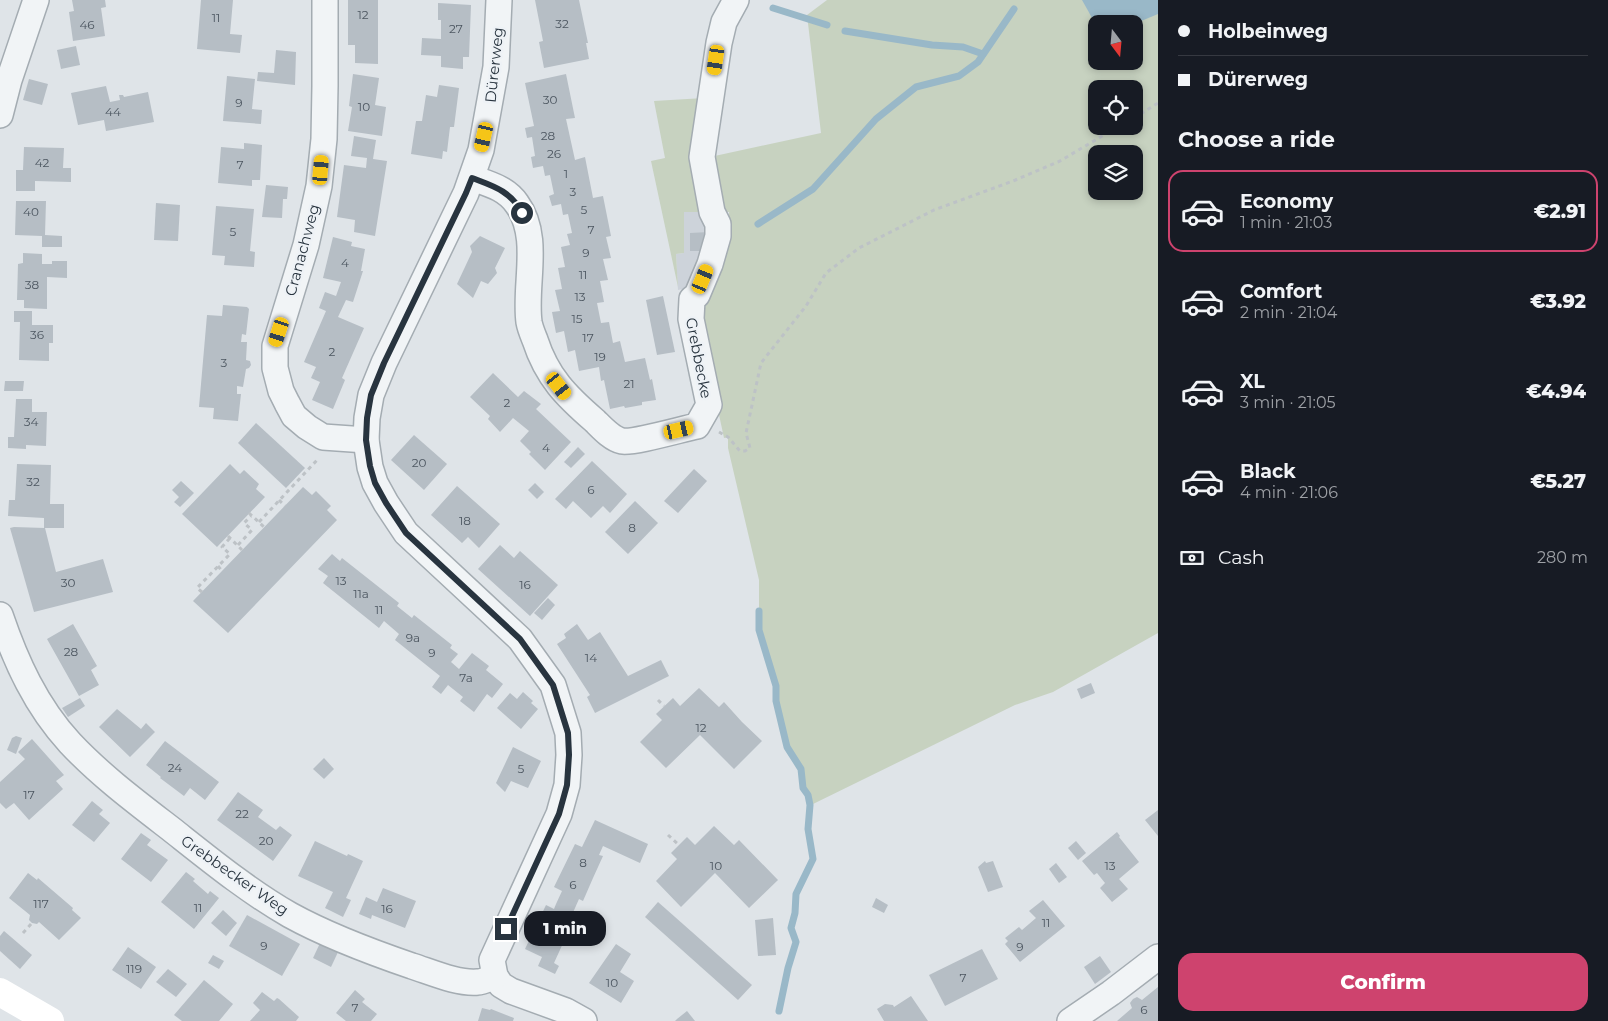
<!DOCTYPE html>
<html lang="en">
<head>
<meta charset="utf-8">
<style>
  :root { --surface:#171b24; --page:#242831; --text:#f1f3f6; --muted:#9ea1a6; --line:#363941; --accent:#ce436e }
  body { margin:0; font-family:Montserrat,sans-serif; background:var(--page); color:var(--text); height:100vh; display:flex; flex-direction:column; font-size:19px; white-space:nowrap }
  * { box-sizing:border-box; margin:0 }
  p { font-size:16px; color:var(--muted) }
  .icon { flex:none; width:28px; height:28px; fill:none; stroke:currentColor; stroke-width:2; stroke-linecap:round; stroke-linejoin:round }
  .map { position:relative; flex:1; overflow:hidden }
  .side { display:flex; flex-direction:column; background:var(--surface); width:450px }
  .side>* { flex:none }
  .hud { display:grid; align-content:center; height:110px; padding:0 20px; background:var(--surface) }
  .needle { width:32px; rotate:164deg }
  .tools { position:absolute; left:1088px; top:15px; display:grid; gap:10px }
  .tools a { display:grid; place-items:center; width:55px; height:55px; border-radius:10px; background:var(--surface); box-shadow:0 2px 8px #0003; font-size:25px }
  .end { position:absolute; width:22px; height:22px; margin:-11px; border:6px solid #28343f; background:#fff; box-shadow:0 0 0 2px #fff }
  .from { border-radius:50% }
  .bubble { position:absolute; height:35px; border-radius:15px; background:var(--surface); box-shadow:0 2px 8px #0003; font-size:16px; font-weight:800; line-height:35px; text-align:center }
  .car { position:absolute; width:15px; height:30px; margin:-15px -8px; border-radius:6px; box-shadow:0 0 4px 1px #0007; background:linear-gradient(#f5c518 24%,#345 0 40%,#f5c518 0 76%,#345 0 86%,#f5c518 0) }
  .hud b { display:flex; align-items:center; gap:18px; height:48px; font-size:19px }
  .hud b+b { border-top:1px solid var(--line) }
  .hud i { width:12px; height:12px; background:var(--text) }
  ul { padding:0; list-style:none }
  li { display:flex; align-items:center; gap:15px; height:82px; margin:0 10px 8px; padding:0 10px; border:2px solid transparent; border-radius:15px }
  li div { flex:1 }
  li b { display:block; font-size:19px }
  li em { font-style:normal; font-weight:800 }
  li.active { border-color:var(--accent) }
  li>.icon { width:45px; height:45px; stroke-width:1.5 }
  h2 { padding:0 20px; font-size:22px; line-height:60px }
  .pay { display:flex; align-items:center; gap:12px; height:55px; padding:0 20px; font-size:19px }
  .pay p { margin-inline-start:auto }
  .action { display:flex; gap:10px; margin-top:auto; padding:10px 20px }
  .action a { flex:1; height:58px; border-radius:15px; background:var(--accent); color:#fff; font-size:20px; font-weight:800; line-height:58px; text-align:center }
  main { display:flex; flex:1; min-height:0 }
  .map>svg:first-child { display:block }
  .built { fill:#cdd3da }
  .green { fill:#c7d2c0; fill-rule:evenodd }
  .water { fill:#99b8c8 }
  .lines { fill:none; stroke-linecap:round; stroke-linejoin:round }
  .stream { stroke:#99b8c8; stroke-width:7 }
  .building { fill:#b6bec5 }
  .street-casing { stroke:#a4acb2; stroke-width:28 }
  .path { stroke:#bdc2c6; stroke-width:3; stroke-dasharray:4 4; stroke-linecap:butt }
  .street { stroke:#f1f4f6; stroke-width:25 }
  .secondary { stroke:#fff; stroke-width:28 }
  .route { stroke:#28343f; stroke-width:6 }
  .labels { text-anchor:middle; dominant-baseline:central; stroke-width:5; stroke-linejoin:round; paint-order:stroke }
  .number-label { font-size:12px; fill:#4c5660 }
  .street-label { font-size:15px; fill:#28343f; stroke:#eef2f6 }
</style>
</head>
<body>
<main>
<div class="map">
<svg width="1158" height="1021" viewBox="0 0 1158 1021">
  <rect width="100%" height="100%" fill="#dfe4e8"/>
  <polygon class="built" points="684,211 702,212 709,232 692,287 678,290 676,254 684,253"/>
  <g class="green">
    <path d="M827,0H1158V633L1053,692L1015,705L811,805L810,795L804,788L803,769L789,747L777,700L778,686L763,642L760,624V611H759V580L728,448V437L724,438L697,312L729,233V212H721L710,157L821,133L807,15ZM1096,24H1134V61H1096ZM1096,89H1134V126H1096ZM1096,154H1134V191H1096Z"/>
    <polygon points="704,98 702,212 684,212 684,253 676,254 678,287 651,161 665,158 654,101"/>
  </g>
  <polygon class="water" points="1082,0 1158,0 1158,14 1134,24 1096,25"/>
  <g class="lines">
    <g class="stream">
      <polyline points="773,8 827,25"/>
      <polyline points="845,31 932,45 963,47 983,54"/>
      <polyline points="758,224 813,189 876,119 916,87 959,76 978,62 1014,9"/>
      <polyline points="759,611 759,630 776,686 776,701 787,747 801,769 803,788 808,795 810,805 808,829 813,859 796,894 795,913 791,928 796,942 788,968 779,1011"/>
    </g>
  </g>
  <g class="building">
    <polygon points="72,0 105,0 106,7 101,8 105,36 73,41 69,12 74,11"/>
    <polygon points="201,0 233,0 230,34 242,35 240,53 197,49"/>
    <polygon points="348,0 378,0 378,64 355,63 355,45 348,45"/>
    <polygon points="535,0 579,0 588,43 586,43 589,59 544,68 539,42 543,41"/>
    <polygon points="438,3 471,5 469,57 463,57 463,69 441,67 441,56 421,55 422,38 441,39 441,20 438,20"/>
    <polygon points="76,46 80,65 61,69 57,50"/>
    <polygon points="276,50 296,52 295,85 257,81 258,72 274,73"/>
    <polygon points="353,74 379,78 375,105 386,107 382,136 348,131 352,107 349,106"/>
    <polygon points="566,74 575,118 566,119 575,160 585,157 593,198 603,196 611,236 606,237 611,258 603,259 608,280 600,281 604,302 597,303 601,323 609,322 613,343 620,341 625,362 645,358 650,380 652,379 656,400 642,402 642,405 625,408 624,406 610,409 604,380 601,381 599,367 579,371 575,350 568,352 564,331 556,333 552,312 560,311 555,290 562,289 558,268 565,267 561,247 570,245 567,234 572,233 568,214 563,215 561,204 552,206 549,196 554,194 550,175 545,176 543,166 533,168 531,157 535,156 532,137 527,138 525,128 534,126 525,83"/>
    <polygon points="227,76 255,79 252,109 262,110 261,124 223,121"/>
    <polygon points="29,79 48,84 42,105 23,100"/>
    <polygon points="439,85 459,88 454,127 450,127 447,152 443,151 442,159 411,154 416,121 422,121 426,95 437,97"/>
    <polygon points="106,86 110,102 120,100 119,95 123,95 124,97 148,92 154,122 106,131 104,120 78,125 71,93"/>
    <polygon points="354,136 376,140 373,159 387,161 375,236 354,232 355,220 337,217 344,165 366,168 367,158 351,156"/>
    <polygon points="244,143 262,145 260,180 252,180 252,186 218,183 221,147 244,149"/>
    <polygon points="24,147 64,148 63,168 71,168 71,182 35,181 35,191 16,191 16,170 23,170"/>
    <polygon points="266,185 288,187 287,199 283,199 282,218 262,217"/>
    <polygon points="16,201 46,201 45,235 62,236 62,247 42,247 42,236 15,235"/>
    <polygon points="156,203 180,205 178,241 154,240"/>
    <polygon points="216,206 254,209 250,251 255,252 254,267 224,265 225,256 212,255"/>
    <polygon points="709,232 709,251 690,251 690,233"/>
    <polygon points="480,236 505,248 495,268 497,273 488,284 481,281 473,298 457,284 472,252 470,246"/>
    <polygon points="333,237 352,242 351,246 365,249 361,271 363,271 353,302 346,300 338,317 364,328 342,378 345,380 333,409 312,400 320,382 311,378 316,367 304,362 326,311 319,308 325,292 336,296 341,282 323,278"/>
    <polygon points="23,253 42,254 42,264 52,264 52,261 67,261 67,278 47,277 47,309 24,308 24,300 17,300 18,264 23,263"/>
    <polygon points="663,296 675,352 657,355 646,300"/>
    <polygon points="223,305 247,307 249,309 246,335 242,334 241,342 247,342 246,360 250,361 251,365 249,368 246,369 243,387 237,386 237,394 241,394 238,421 213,419 214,408 199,407 207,315 222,316"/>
    <polygon points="14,311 32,311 32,325 53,325 53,343 49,343 49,361 19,360 20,322 14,322"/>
    <polygon points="493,373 518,397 524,391 541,404 536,409 571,442 545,470 529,454 531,452 520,441 529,431 513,418 500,432 488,419 490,416 470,397"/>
    <polygon points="5,381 24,381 23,391 4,391"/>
    <polygon points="16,399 32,399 32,412 47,412 46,446 26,445 26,449 8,448 8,437 14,437"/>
    <polygon points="256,423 305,468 286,488 238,443"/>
    <polygon points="414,435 447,464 424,490 391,460"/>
    <polygon points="578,447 585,454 571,468 564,462"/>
    <polygon points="592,461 627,494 610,513 603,506 591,518 573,501 566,509 555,499"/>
    <polygon points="17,464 51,465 50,504 64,504 64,528 44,528 44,518 8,516 9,500 15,500"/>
    <polygon points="230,464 240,474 244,470 259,484 256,489 265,497 217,547 182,514"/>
    <polygon points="694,469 707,481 678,513 664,501"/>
    <polygon points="181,481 194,493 180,507 174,502 179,497 172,490"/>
    <polygon points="535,483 544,492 537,499 528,490"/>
    <polygon points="457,486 500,524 479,548 468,537 462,543 431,515"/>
    <polygon points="303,487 312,495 316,491 331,506 327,510 337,520 228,633 193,601"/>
    <polygon points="635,501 658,523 628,554 605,532"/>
    <polygon points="14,527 45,528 56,572 103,559 113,592 34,612 10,528"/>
    <polygon points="500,545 514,558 520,551 558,585 530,616 478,569"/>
    <polygon points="332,554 340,561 342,558 399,603 397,606 412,618 414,615 452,645 450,648 458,654 451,662 459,669 472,653 489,666 486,670 503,684 492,698 487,694 474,712 460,701 463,697 448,685 441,694 432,687 440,676 395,640 399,634 384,621 379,628 323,583 328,576 318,569"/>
    <polygon points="548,598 555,605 542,620 534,613"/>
    <polygon points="73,624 97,666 91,670 99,685 79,696 47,639"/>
    <polygon points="577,624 588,640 600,632 628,676 661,660 669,676 595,713 587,697 590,695 557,644 566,638 564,634"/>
    <polygon points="1091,683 1095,693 1081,699 1077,689"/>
    <polygon points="699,688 719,707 724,702 742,722 762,741 734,769 700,735 666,768 640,742 662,720 656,714 673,698 680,706"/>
    <polygon points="523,692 533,701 531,703 538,709 521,729 497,708 510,693 517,699"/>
    <polygon points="80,698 85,706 68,717 62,708"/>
    <polygon points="117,709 141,729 146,723 155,732 130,757 99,727"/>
    <polygon points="16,736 22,738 16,754 7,750 12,738"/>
    <polygon points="32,739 64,775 56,781 63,789 29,820 14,803 6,809 0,803 0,782 25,759 18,752"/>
    <polygon points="165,741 219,782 205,800 190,788 184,796 160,778 161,777 146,765"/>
    <polygon points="513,747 541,761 528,788 511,781 505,792 496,783"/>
    <polygon points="324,758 334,769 324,779 313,769"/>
    <polygon points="238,792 263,810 258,817 276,830 280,826 292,835 273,861 217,820"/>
    <polygon points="92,801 103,810 99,814 110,823 94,842 72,825"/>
    <polygon points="1158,810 1158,836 1145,820"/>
    <polygon points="595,820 648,844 640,863 603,846 599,855 603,856 593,878 583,901 579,899 571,917 574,919 554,963 559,966 555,974 538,966 542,957 525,949 546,905 554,909 556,904 562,891 554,887 575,844 582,847"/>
    <polygon points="714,826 734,845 739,840 778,880 749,908 715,873 681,907 656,881 677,859 671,853 687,837 695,845"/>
    <polygon points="1117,832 1120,836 1119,837 1139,862 1119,879 1128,889 1112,902 1100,888 1105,883 1097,873 1094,875 1082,861"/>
    <polygon points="141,833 151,840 147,845 168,860 151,882 121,859"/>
    <polygon points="315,841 347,856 348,854 363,861 346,898 351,900 343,917 325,908 333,892 298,876"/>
    <polygon points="1076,841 1086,853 1078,860 1068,848"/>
    <polygon points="985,861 986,863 993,861 1003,887 988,892 978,867"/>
    <polygon points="1056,863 1067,877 1059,883 1049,869"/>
    <polygon points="186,872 195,879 193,881 208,894 210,891 219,898 194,929 161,902"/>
    <polygon points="28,873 37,880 38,878 73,908 72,910 81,918 59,940 39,922 37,924 32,923 29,920 30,915 9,898"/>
    <polygon points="383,888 416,901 405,928 372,915 371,919 359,914 366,897 377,902"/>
    <polygon points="876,898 888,905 884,913 872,907"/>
    <polygon points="1043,900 1065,926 1020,962 1005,944 1008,941 1005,938 1019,927 1022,930 1036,918 1029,911"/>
    <polygon points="658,902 752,985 738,1000 645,917"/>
    <polygon points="223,910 237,923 226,936 211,923"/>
    <polygon points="247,915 300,944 282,976 229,946"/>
    <polygon points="773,918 776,955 758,956 755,920"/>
    <polygon points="4,931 32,955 20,969 0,951 0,936"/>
    <polygon points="321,941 339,950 331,967 313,958"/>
    <polygon points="616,944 631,954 620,972 634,981 621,1003 589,983"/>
    <polygon points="128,947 156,967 141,989 112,970"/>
    <polygon points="982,949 998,979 945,1006 929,975"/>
    <polygon points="213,955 224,961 219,969 208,963"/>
    <polygon points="1100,956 1111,972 1095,984 1084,967"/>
    <polygon points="168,969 187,984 176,997 156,982"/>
    <polygon points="204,980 233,1004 219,1021 182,1021 174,1015"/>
    <polygon points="1158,987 1158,1021 1117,1021 1132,1008 1130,1003 1133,999 1137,997 1142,1000"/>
    <polygon points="355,990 365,999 362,1002 377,1014 371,1021 346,1021 336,1013"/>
    <polygon points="262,992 274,1001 277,998 279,999 299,1017 296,1021 250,1021 260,1010 253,1003"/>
    <polygon points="911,996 928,1021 884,1021 877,1009 885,1004 893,1005 894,1007"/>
    <polygon points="482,1008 490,1010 491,1009 514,1018 513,1021 478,1021"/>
    <polygon points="687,1011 695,1021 675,1021 677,1019"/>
  </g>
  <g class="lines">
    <defs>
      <g id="street">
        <polyline points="325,0 325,86 324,139 319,186 306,245 275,346 275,368 281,391 287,403 294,416 307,427 323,437 366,440"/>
        <polyline points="499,0 496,67 481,150 466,193 384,363 371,395 367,418 366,440 370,467 375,483 386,503 406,533 520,639 553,685 568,733 569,755 567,785 559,814 492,960 495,976 501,985 511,991 566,1011 584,1021"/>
        <polyline points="0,115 9,80 36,0"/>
        <path d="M472,178C489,184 506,188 517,204C541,237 524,284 529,322C530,328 533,335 535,340C547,377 566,396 595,421C602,428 612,439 622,441C634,443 682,429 697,426L709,405L691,319L692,299L697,295L710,264L718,236V224L712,212L702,157L719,43L724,22L736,0"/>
        <path d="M0,615C16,662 36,706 70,743C100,775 136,802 171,829C209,859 248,891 290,915C328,936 371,952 412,966C431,972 458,984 478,982C483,982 490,978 495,976"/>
        <polyline points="1070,1021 1111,993 1158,957"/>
      </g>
    </defs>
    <use href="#street" class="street-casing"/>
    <g class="path">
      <polyline points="1134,118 1158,103"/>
      <polyline points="719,432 728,437 740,451 745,451 750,448 746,433 761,363 806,306 826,273 859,248 934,210 1013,181 1060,161 1119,126"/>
      <polyline points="279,500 285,506"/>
      <polyline points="249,513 264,527"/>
      <polyline points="259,522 318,459"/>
      <polyline points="228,536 242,550"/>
      <polyline points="238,545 252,530 244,523 251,516"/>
      <polyline points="218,566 222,571"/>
      <polyline points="202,592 197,588 230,554 222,547 230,538"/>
      <polyline points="658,700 664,706"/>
      <polyline points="668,835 679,845"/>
      <polyline points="23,933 32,923"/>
    </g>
    <use href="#street" class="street"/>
    <polyline class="secondary" points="0,992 50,1021"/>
  </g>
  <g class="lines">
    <path class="route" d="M506,929L559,814L567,785L569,755L568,733L553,685L520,639L406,533L386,503L375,483L370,466L366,440L367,418L371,395L384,363L466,193L472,178C493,186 511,191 522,213"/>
  </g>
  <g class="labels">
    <g class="number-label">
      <text x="363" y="14">12</text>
      <text x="216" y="17">11</text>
      <text x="562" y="23">32</text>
      <text x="87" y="24">46</text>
      <text x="456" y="28">27</text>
      <text x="550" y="99">30</text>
      <text x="239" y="102">9</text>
      <text x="364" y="106">10</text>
      <text x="113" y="111">44</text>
      <text x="548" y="135">28</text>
      <text x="554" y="153">26</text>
      <text x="42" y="162">42</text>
      <text x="240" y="164">7</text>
      <text x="566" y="173">1</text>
      <text x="573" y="191">3</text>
      <text x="584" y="209">5</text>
      <text x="31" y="211">40</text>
      <text x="591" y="229">7</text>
      <text x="233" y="231">5</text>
      <text x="586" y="252">9</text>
      <text x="345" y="262">4</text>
      <text x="583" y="274">11</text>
      <text x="32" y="284">38</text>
      <text x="580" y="296">13</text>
      <text x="577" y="318">15</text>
      <text x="37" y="334">36</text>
      <text x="588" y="337">17</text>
      <text x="332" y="351">2</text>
      <text x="600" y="356">19</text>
      <text x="224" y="362">3</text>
      <text x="629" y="383">21</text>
      <text x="507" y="402">2</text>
      <text x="31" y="421">34</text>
      <text x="546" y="447">4</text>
      <text x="419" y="462">20</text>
      <text x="33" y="481">32</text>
      <text x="591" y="489">6</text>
      <text x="465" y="520">18</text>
      <text x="632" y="527">8</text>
      <text x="341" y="580">13</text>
      <text x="68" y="582">30</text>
      <text x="525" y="584">16</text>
      <text x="361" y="593">11a</text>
      <text x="379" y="609">11</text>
      <text x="413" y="637">9a</text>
      <text x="71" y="651">28</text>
      <text x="432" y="652">9</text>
      <text x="591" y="657">14</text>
      <text x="466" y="677">7a</text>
      <text x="701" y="727">12</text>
      <text x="175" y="767">24</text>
      <text x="521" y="768">5</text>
      <text x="29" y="794">17</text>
      <text x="242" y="813">22</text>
      <text x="266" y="840">20</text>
      <text x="583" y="862">8</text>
      <text x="716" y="865">10</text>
      <text x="1110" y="865">13</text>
      <text x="573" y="884">6</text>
      <text x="41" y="903">117</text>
      <text x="198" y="907">11</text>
      <text x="387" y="908">16</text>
      <text x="1046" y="922">11</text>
      <text x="264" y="945">9</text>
      <text x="1020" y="946">9</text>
      <text x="134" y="968">119</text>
      <text x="963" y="977">7</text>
      <text x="612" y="982">10</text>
      <text x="355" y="1007">7</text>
      <text x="1144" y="1009">6</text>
    </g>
    <g class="street-label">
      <text transform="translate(494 65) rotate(-84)">Dürerweg</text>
      <text transform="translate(302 250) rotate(-75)">Cranachweg</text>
      <text transform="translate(699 358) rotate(79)">Grebbecke</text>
      <text transform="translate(235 875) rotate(35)">Grebbecker Weg</text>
    </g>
  </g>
</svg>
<div class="tools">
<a><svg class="needle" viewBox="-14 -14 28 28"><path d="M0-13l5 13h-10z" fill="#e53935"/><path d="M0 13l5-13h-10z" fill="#9ea1a6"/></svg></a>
<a><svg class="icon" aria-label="locate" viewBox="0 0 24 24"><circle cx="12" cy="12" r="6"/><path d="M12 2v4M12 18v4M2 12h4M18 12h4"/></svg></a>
<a><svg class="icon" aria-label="layers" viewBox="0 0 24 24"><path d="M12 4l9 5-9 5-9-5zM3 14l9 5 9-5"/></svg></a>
</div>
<i class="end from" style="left:522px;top:213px"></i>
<i class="end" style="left:506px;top:929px"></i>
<div class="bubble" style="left:524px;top:911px;width:82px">1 min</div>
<i class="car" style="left:716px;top:60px;rotate:188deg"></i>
<i class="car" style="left:484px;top:137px;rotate:193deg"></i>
<i class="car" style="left:321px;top:170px;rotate:5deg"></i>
<i class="car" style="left:703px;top:279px;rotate:23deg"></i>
<i class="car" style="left:279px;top:332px;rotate:198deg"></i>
<i class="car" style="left:559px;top:386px;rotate:142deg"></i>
<i class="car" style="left:679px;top:430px;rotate:77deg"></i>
</div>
<section class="side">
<div class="hud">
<b><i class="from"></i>Holbeinweg</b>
<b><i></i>Dürerweg</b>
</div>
<h2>Choose a ride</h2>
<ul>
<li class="active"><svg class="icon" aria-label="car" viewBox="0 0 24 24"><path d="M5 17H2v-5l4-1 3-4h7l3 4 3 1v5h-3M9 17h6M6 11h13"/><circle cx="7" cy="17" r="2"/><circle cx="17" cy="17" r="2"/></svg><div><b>Economy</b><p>1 min · 21:03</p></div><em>€2.91</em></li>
<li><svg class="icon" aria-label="car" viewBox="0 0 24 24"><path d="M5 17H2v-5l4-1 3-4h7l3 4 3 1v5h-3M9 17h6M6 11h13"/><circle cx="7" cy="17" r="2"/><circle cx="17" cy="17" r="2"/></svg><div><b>Comfort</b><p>2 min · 21:04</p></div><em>€3.92</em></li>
<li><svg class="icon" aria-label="car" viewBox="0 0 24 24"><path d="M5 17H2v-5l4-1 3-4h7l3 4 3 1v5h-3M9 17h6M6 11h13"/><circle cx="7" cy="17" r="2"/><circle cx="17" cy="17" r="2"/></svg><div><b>XL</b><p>3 min · 21:05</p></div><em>€4.94</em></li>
<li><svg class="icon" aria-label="car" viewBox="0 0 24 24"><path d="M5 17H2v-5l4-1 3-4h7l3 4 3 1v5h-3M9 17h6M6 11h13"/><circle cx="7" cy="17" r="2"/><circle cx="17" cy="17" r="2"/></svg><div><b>Black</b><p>4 min · 21:06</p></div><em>€5.27</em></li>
</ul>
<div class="pay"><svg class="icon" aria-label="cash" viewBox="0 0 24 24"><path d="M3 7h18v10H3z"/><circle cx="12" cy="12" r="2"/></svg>Cash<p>280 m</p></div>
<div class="action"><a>Confirm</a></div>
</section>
</main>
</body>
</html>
